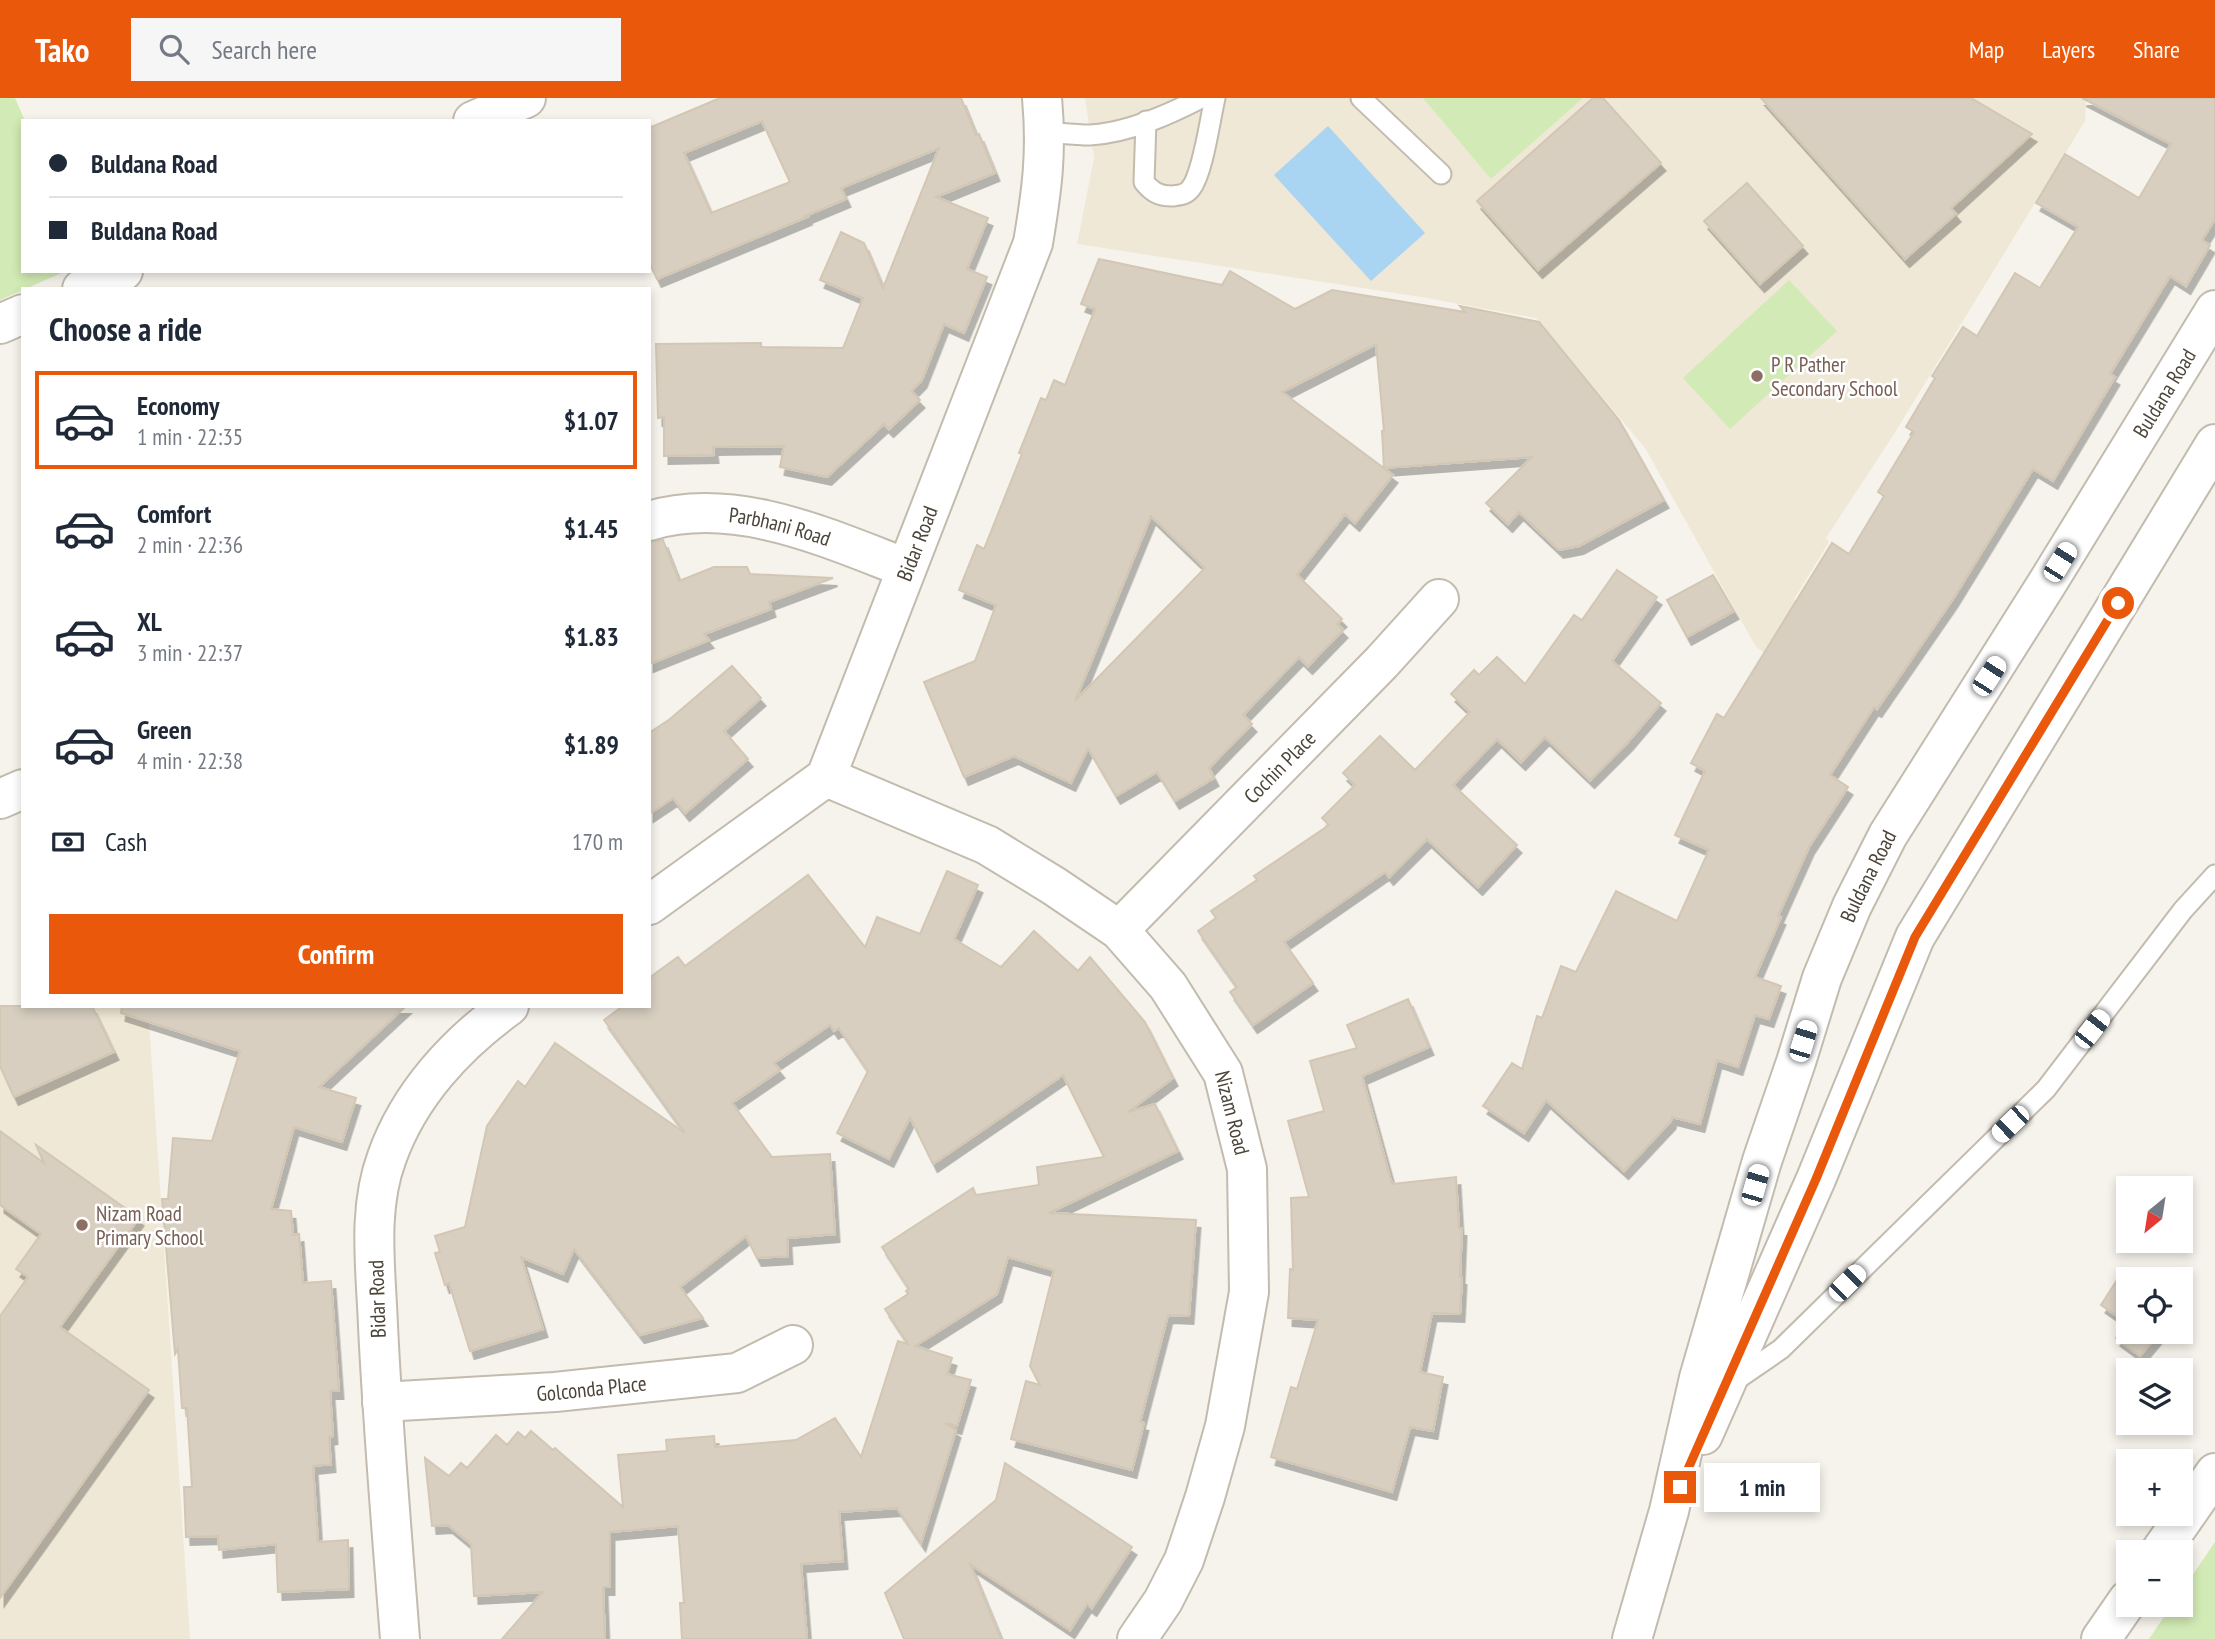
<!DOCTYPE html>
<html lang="en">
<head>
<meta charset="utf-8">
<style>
  :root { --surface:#fff; --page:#f6f6f7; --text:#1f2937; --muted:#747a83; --line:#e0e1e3; --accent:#ea580c }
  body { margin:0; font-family:"PT Sans Narrow",sans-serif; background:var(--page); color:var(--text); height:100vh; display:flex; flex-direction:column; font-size:26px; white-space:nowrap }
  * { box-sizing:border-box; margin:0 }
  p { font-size:23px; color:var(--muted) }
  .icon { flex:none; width:38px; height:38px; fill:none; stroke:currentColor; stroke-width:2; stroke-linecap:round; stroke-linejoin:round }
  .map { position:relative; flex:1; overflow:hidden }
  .drawer { position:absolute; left:21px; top:189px; width:630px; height:721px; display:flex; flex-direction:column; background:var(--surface); border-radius:0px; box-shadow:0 4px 10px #0003 }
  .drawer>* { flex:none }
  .hud { position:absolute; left:21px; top:21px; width:630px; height:154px; border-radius:0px; box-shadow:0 4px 10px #0003; display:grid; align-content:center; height:154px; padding:0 28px; background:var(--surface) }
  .needle { width:46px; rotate:210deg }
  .buttons { position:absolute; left:2116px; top:1078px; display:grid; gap:14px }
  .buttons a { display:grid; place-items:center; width:77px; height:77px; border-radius:0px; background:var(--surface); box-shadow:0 4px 10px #0003; font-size:35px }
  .end { position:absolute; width:32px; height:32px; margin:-16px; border:9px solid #ea580c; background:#fff; box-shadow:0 0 0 4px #fff }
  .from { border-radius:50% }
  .bubble { position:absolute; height:49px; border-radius:0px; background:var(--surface); box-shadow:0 4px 10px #0003; font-size:23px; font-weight:700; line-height:49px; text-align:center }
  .car { position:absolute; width:21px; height:42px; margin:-21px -10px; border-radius:9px; box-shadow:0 0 5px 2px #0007; background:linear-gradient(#fff 24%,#345 0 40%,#fff 0 76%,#345 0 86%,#fff 0) }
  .hud b { display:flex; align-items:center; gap:24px; height:66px; font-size:26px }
  .hud b+b { border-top:2px solid var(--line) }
  .hud i { width:18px; height:18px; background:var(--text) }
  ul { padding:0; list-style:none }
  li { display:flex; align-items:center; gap:21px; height:98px; margin:0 14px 10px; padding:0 14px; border:4px solid transparent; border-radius:0px }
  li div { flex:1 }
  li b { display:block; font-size:26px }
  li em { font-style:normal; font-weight:700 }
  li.selected { border-color:var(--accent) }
  li>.icon { width:63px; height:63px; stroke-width:1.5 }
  h2 { padding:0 28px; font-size:32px; line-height:84px }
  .pay { display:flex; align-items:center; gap:18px; height:77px; padding:0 28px; font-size:26px }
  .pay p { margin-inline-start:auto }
  .action { display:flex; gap:14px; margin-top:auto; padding:14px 28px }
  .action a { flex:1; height:80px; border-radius:0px; background:var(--accent); color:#fff; font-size:28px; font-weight:700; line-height:80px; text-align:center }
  header { display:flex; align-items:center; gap:42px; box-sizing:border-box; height:98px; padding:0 35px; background:var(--accent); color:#fff }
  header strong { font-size:33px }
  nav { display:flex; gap:38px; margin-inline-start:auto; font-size:24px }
  .search { width:490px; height:63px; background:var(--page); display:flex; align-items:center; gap:18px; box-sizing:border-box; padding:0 24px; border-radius:0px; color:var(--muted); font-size:26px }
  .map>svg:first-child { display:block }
  .education { fill:#efe8d6 }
  .green { fill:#d2eab5 }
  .water { fill:#a9d4f2 }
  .building { fill:#d8cfc1; stroke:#d3c7b4; stroke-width:2; fill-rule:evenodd; filter:url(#shadow) }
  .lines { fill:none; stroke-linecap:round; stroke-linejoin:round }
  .lane-casing { stroke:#c2bbae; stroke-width:23 }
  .street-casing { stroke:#c2bbae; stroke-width:42 }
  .lane { stroke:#fff; stroke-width:19 }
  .street { stroke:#fff; stroke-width:38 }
  .route { stroke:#ea580c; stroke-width:9 }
  .education-dot { fill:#8d6e63; stroke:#fff; stroke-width:2.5 }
  .labels { text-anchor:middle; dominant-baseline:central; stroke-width:5; stroke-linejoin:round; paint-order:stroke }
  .education-label { font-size:21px; fill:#785e54; stroke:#fff; text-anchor:start }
  .street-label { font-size:21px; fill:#4b4439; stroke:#fff }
</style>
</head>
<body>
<header>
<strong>Tako</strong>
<div class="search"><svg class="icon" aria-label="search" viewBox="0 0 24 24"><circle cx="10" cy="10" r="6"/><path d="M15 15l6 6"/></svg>Search here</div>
<nav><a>Map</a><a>Layers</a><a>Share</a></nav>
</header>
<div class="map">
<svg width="2215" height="1541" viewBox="0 0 2215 1541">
  <defs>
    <filter id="shadow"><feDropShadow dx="4.5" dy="8" stdDeviation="0" flood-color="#0004"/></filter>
  </defs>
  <rect width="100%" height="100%" fill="#f6f3ec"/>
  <g class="education">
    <polygon points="1085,0 2086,0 2085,23 1894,336 1826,440 1829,444 1794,501 1798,504 1765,555 1756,549 1645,350 1536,220 1421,199 1077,146 1094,60"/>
    <polygon points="52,908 148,908 190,1541 0,1541 0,931"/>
  </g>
  <g class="green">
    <polygon points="0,0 15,0 25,23 23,23 23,173 66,173 0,202"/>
    <polygon points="1423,0 1583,0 1491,81"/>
    <polygon points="1789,182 1837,233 1730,331 1683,280"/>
    <polygon points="2215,1444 2215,1541 2149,1541 2172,1507 2180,1507 2181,1494"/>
  </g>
  <polygon class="water" points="1328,28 1425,135 1371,183 1274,77"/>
  <g class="building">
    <path d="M720,0H961L976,37L979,36L995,75L936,99L988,120L967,171L987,179L964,235L944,226L922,282L911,293L920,302L889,331L884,326L827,379L780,369L784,348L713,349L714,357L664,358V319L658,320L656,246L761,245V249L843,250L863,200L820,182L841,134L864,145L883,190L939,50L841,90L846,101L805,118L807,119L657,181L649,164V30ZM762,23L790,84L711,115L684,55Z"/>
    <polygon points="1593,0 1603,0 1661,65 1538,172 1477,103"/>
    <polygon points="1761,0 1971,0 2032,36 1951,110 1956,116 1905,161"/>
    <polygon points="2082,0 2215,0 2215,121 2202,142 2210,147 2186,188 2170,178 2110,276 2115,279 2053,383 2033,371 1953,501 1877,611 1874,609 1830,677 1848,689 1809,749 1778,818 1781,819 1755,879 1781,888 1769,921 1755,917 1738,969 1717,962 1700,1026 1672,1019 1671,1023 1624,1073 1546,1002 1524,1035 1483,1008 1512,965 1522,971 1537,918 1542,920 1561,868 1576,874 1616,793 1677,823 1709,752 1675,737 1705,673 1691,665 1717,616 1724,620 1832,445 1849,456 1884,398 1878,394 1914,334 1906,329 1935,280 1932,278 1963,229 1977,238 2015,175 2040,190 2078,129 2036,105 2065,56 2139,100 2171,46"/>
    <polygon points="1747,85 1803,148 1760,186 1704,123"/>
    <path d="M1099,161L1222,187L1230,173L1295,211L1332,192L1465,214L1460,208L1539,224L1619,322L1664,402L1579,448L1559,452L1519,414L1508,426L1486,405L1532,359L1384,370L1382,333H1384L1376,246L1282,294L1393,377L1355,425L1345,416L1297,477L1342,521L1337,526L1343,532L1308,568L1299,559L1243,617L1252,626L1209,670L1214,680L1175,703L1157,674L1116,698L1088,650L1071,685L1014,658L964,679L924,584L975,563L996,507L959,492L977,447L984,451L1022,356L1019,355L1041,300L1046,302L1054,282L1065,287L1095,211L1081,206ZM1151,418L1205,470L1075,603Z"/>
    <polygon points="663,442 679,483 714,469 747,469 750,476 833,480 769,504 771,511 704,536 709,542 649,566 649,444"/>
    <polygon points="1617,472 1657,499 1612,563 1661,605 1628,644 1590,682 1545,639 1521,664 1497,641 1453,687 1517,747 1478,789 1427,741 1389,779 1385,774 1284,844 1313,885 1253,927 1230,894 1237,889 1198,833 1216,820 1211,813 1257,782 1254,778 1329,727 1322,720 1355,687 1343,675 1380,638 1415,672 1470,614 1451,596 1474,572 1479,577 1497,559 1525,586 1574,517 1582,522"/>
    <polygon points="1713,477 1734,513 1687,539 1667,502"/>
    <polygon points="732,568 761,600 724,633 748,661 685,715 673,700 649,716 649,635 670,621"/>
    <polygon points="947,773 978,787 954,841 1001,869 1034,833 1078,873 1090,859 1145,924 1173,980 1128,1014 1155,1006 1178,1053 1049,1115 1196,1122 1189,1218 1168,1217 1140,1324 1144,1325 1132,1372 1011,1341 1026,1283 1040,1287 1030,1268 1054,1172 1008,1159 997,1196 915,1248 952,1260 947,1276 971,1282 957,1328 945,1325 956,1332 921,1445 897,1410 839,1414 843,1463 801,1466 807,1541 682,1541 680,1505 684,1505 678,1428 610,1434 610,1489 603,1489 605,1541 502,1541 543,1494 474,1498 471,1446 448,1427 432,1428 425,1360 449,1378 461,1365 467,1370 496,1337 507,1347 518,1334 525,1340 531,1333 553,1352 555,1350 623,1409 618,1357 667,1353 666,1342 714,1338 715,1349 796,1342 835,1320 861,1359 898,1243 908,1246 885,1211 908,1196 906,1193 909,1191 882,1149 973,1090 976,1097 1039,1087 1037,1069 1104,1059 1063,977 933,1066 910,1019 889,1061 837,1035 868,973 839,930 834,933 830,927 774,965 780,972 732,1005 772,1059 830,1056 835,1136 787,1140 788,1158 757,1160 746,1138 680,1189 703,1220 640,1237 574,1151 563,1176 521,1159 543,1231 470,1253 449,1185 445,1187 435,1155 440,1154 435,1138 465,1129 487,1028 518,983 525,989 555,945 685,1035 604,922 623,908 649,908 649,880 678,859 685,868 808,777 865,849 877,819 920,836"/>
    <polygon points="1408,901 1429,949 1362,978 1392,1086 1456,1079 1459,1130 1462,1130 1460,1179 1462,1179 1460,1216 1432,1215 1420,1274 1443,1279 1433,1333 1410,1329 1392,1394 1271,1359 1291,1289 1297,1291 1318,1222 1288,1220 1290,1171 1293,1172 1291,1100 1309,1099 1288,1023 1324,1013 1310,963 1357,950 1347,927"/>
    <polygon points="0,908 92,908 114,954 14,999 0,968"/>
    <polygon points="122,908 406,908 319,989 356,1000 342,1044 294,1029 271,1111 291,1113 293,1137 299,1136 303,1185 331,1183 339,1293 330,1293 333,1338 329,1339 331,1366 313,1368 318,1444 348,1442 349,1491 278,1494 276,1446 219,1452 218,1438 186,1439 184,1389 192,1389 187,1310 182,1310 178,1251 175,1256 162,1101 168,1101 173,1040 212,1043 240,953 121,915"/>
    <polygon points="0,1033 44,1065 36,1047 139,1120 60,1229 149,1292 0,1500 0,1218 28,1179 16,1171 41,1136 0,1107"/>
    <polygon points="2121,1176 2128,1181 2128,1234 2160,1234 2140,1258 2116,1240 2127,1225 2101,1207"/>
    <polygon points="1005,1365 1132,1449 1092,1510 1087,1506 1070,1532 970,1466 1001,1541 904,1541 885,1495 996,1402"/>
  </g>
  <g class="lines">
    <defs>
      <g id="lane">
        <polyline points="1361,0 1441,76"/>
        <path d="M1146,23L1144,84C1152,94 1159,98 1172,98C1180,97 1186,97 1191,90C1203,75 1210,21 1215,0"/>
        <path d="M1045,34C1060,35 1075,37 1090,37C1128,35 1168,17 1201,0"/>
        <polyline points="1733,1284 1781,1251 2046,991 2183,812 2215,777"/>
      </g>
      <g id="street">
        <polyline points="473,23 526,0"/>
        <polyline points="82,191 123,173"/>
        <polyline points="0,226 23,216"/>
        <path id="s1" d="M649,423C735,397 827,440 906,470"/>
        <path id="s2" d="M826,679L987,747L1054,788L1119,832L1168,888L1223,975L1247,1071L1249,1194L1225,1328L1205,1399L1184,1462L1163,1503L1137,1541"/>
        <polyline points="0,701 23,691"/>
        <path id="s3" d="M649,807L826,679L1033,145C1042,92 1047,54 1042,0"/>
        <path id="s4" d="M1119,832L1382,564L1439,501"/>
        <path id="s5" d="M382,1304L555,1294L737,1275L793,1247"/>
        <polyline points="1703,1337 1816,1081 1915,839 2215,346"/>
        <polyline points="2160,1454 2215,1375"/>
        <path d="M400,1541C392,1437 383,1332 378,1228C376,1172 367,1112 387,1059C409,997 456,946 509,908"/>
        <path id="s6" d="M1632,1541L1669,1413L1699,1280L1762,1063L1796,964L1822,880L1852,808L1888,737L2046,487L2215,212"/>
        <polyline points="2101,1541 2128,1502"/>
      </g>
    </defs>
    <use href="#lane" class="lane-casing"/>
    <use href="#street" class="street-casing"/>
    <use href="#lane" class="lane"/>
    <use href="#street" class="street"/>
  </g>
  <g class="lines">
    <polyline class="route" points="1680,1389 1816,1081 1915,839 2118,505"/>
  </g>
  <g class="education-dot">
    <circle cx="1757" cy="278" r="7"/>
    <circle cx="82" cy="1127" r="7"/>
  </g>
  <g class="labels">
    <g class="education-label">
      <text x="1771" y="266">P R Pather<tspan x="1771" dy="24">Secondary School</tspan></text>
      <text x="96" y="1115">Nizam Road<tspan x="96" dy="24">Primary School</tspan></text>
    </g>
    <g class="street-label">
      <text stroke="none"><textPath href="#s6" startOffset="1367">Buldana Road</textPath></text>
      <text stroke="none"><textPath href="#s1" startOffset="133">Parbhani Road</textPath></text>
      <text stroke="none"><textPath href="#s3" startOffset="469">Bidar Road</textPath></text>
      <text stroke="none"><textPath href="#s4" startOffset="229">Cochin Place</textPath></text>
      <text stroke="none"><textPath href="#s6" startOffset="800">Buldana Road</textPath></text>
      <text stroke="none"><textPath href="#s2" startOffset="550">Nizam Road</textPath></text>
      <text transform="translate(377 1201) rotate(-92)">Bidar Road</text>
      <text stroke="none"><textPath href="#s5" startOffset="210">Golconda Place</textPath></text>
    </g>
  </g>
</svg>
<div class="buttons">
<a><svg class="needle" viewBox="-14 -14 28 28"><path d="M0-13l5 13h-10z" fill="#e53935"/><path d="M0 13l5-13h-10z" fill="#747a83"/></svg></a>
<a><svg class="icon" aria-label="locate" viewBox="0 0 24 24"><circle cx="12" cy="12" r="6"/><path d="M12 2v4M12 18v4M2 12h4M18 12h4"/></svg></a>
<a><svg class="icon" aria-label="layers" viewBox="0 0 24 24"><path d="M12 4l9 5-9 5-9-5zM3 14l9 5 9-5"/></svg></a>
<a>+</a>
<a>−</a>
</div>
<i class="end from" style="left:2118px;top:505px"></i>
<i class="end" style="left:1680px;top:1389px"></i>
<div class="bubble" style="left:1704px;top:1365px;width:116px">1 min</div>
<i class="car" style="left:2060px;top:464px;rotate:32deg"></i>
<i class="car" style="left:1989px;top:578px;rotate:33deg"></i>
<i class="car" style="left:2092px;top:931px;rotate:38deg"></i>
<i class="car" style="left:1803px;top:943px;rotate:17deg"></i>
<i class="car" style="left:2010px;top:1026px;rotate:226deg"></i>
<i class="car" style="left:1755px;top:1087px;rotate:16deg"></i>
<i class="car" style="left:1847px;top:1185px;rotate:45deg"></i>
<div class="hud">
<b><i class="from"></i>Buldana Road</b>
<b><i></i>Buldana Road</b>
</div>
<section class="drawer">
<h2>Choose a ride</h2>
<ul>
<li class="selected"><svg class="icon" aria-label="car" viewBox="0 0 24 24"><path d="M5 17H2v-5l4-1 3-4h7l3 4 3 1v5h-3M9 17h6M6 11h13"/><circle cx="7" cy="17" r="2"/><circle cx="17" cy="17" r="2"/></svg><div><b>Economy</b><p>1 min · 22:35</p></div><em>$1.07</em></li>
<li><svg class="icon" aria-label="car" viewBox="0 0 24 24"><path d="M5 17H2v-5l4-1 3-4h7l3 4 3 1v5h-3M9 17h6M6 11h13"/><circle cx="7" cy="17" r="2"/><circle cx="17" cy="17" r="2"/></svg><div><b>Comfort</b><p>2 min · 22:36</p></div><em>$1.45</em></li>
<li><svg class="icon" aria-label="car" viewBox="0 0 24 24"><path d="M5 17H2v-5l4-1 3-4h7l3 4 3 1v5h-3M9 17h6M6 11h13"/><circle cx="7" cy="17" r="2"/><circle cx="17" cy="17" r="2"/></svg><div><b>XL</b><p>3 min · 22:37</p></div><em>$1.83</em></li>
<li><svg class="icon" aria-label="car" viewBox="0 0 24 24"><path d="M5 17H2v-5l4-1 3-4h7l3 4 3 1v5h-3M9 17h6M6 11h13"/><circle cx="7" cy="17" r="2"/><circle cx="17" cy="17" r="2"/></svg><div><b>Green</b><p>4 min · 22:38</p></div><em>$1.89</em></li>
</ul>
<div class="pay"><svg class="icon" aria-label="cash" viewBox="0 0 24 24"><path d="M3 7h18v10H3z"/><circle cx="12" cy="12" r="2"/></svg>Cash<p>170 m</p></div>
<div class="action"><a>Confirm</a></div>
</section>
</div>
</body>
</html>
